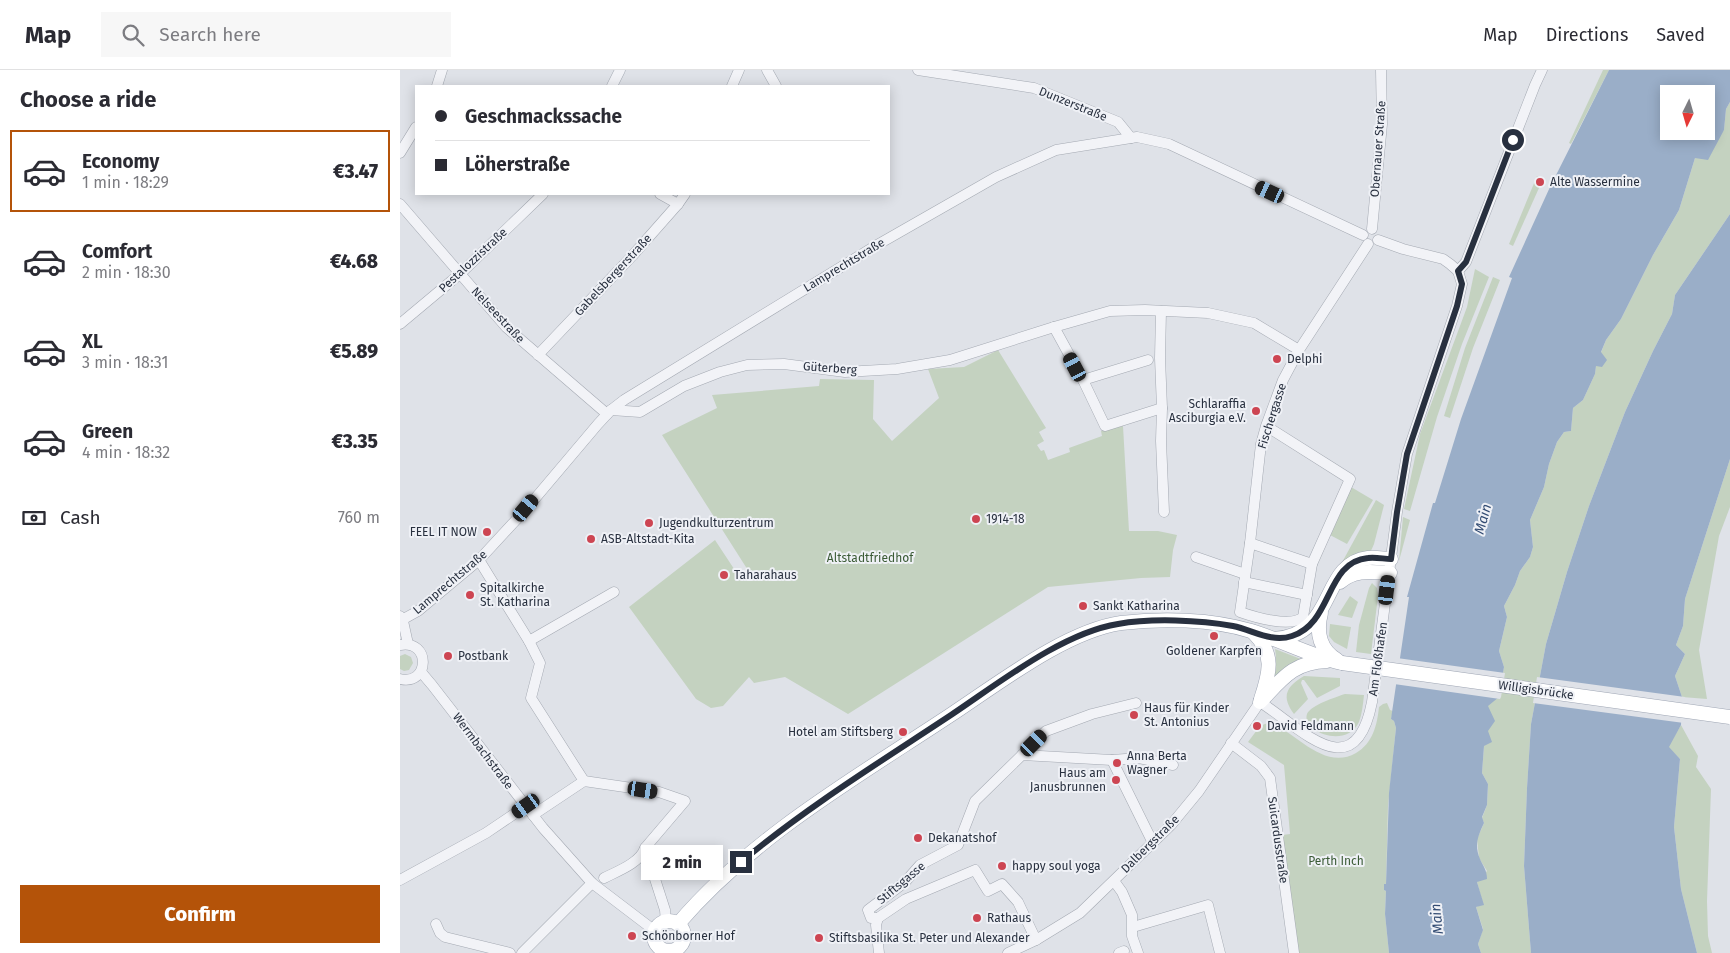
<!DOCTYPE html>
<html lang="en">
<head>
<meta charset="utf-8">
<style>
  :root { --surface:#fff; --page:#f7f7f7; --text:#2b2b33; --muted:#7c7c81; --line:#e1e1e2; --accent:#b45309 }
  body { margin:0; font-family:"Fira Sans",sans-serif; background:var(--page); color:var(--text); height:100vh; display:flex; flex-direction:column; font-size:19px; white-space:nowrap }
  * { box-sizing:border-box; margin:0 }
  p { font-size:16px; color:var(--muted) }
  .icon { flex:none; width:28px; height:28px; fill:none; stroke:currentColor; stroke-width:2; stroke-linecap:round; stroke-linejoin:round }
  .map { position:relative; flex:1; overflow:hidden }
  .drawer { display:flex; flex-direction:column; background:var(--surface); width:400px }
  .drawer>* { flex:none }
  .top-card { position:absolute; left:15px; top:15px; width:475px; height:110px; border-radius:0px; box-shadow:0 2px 12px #0003; display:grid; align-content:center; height:110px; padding:0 20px; background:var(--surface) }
  .needle { width:32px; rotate:185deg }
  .fabs { position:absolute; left:1260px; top:15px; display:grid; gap:10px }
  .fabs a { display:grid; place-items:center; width:55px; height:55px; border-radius:0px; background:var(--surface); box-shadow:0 2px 12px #0003; font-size:25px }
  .end { position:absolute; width:22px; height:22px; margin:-11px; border:6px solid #28303f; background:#fff; box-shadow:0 0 0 2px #fff }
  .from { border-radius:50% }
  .bubble { position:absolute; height:35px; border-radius:0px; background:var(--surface); box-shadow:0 2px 12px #0003; font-size:16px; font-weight:800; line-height:35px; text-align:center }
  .car { position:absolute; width:15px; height:30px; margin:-15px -8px; border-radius:6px; box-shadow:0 0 4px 1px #0007; background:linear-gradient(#222 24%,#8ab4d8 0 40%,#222 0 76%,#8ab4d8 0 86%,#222 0) }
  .top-card b { display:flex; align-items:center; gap:18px; height:48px; font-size:19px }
  .top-card b+b { border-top:1px solid var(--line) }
  .top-card i { width:12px; height:12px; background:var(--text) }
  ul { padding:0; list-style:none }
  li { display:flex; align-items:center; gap:15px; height:82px; margin:0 10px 8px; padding:0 10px; border:2px solid transparent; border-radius:0px }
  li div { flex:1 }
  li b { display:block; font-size:19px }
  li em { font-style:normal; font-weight:800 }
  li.on { border-color:var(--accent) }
  li>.icon { width:45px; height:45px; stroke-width:1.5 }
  h2 { padding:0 20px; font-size:22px; line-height:60px }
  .pay { display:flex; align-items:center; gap:12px; height:55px; padding:0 20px; font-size:19px }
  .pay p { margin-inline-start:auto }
  .cta { display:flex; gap:10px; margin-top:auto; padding:10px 20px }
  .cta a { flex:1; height:58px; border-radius:0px; background:var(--accent); color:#fff; font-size:20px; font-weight:800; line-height:58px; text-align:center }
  header { display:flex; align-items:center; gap:30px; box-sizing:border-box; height:70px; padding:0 25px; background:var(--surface); border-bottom:1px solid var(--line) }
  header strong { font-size:24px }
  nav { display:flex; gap:28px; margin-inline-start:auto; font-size:18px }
  .search { width:350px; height:45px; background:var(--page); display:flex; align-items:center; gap:12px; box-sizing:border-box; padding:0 18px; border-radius:0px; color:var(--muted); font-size:19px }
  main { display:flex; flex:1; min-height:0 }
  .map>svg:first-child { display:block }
  .green { fill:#c4d2c0 }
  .water { fill:#9aaec8; fill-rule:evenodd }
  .pier { fill:#dfe2e8 }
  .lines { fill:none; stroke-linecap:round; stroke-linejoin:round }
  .minor-casing { stroke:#a4a9b2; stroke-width:11 }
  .major-casing { stroke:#9fa6b4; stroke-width:15 }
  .minor { stroke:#f2f3f7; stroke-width:10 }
  .major { stroke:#fff; stroke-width:14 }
  .major-bridge-casing { stroke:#9fa6b4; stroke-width:15; stroke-linecap:butt }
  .major-bridge { stroke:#fff; stroke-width:14 }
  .route { stroke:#28303f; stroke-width:6 }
  .poi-dot { fill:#cd4552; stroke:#eff1f6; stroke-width:2 }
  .labels { text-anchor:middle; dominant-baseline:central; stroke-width:4; stroke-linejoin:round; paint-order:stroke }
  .street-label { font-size:12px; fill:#28303f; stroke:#eff1f6 }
  .poi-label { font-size:12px; fill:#28303f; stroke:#eff1f6; text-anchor:start }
  .park-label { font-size:12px; fill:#3b5b36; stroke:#eff1f6 }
  .water-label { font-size:14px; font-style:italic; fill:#334c73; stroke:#eff1f6 }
</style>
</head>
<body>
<header>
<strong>Map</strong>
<div class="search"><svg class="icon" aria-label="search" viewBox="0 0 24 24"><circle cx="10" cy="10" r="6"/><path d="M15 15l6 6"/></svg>Search here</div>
<nav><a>Map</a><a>Directions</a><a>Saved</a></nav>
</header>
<main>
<section class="drawer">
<h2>Choose a ride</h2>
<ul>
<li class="on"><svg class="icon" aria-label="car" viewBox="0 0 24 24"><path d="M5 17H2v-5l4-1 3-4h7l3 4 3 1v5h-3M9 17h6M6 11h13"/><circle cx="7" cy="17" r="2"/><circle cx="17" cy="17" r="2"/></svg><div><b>Economy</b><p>1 min · 18:29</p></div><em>€3.47</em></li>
<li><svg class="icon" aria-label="car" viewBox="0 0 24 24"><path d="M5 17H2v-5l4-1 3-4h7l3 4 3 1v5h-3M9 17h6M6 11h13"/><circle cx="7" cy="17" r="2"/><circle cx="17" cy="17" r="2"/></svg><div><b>Comfort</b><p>2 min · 18:30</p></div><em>€4.68</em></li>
<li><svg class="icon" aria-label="car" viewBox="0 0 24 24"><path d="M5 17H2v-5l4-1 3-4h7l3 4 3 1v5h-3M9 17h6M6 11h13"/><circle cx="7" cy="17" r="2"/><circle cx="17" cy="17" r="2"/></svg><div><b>XL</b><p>3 min · 18:31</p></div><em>€5.89</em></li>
<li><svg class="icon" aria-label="car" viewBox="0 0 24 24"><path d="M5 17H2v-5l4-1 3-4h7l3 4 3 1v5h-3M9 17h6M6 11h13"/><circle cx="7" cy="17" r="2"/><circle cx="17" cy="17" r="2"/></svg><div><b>Green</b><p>4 min · 18:32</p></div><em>€3.35</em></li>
</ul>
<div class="pay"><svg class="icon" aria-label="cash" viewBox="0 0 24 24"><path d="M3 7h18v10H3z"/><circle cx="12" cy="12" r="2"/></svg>Cash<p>760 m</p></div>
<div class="cta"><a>Confirm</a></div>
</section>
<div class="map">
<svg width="1330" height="883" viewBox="0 0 1330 883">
  <rect width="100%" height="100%" fill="#dfe2e8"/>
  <g class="green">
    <polygon points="1203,0 1209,0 1171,74 1169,73"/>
    <polygon points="1330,32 1330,144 1275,225 1272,244 1253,281 1225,342 1189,436 1167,502 1146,574 1131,654 1127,718 1124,796 1131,883 1081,883 1078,874 1083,859 1076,837 1083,834 1077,812 1087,801 1079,788 1077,769 1084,753 1082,748 1087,735 1088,714 1082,703 1084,676 1088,661 1087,636 1101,613 1104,597 1099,581 1107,547 1104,536 1115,515 1120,501 1130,487 1133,477 1130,450 1144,417 1149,394 1157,372 1164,362 1171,361 1173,338 1183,330 1195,304 1196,295 1206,270 1221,249 1253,185 1279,140 1295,88 1324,60 1326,39"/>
    <polygon points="1137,106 1143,109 1113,176 1109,174"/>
    <polygon points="1075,199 1089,207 1062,274 1037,347 1010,441 1004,439 1020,364 1067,237"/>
    <polygon points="1093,207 1100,210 1073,278 1050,348 1044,346 1065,278"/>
    <polygon points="598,280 646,358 639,362 644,371 637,375 641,381 644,380 648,390 670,382 669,378 702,366 701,361 723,356 729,461 758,461 777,465 773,480 770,507 741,508 648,517 448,644 385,607 354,613 349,607 323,636 311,638 296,629 229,537 315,470 342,511 351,505 262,365 317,338 312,325 419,316 420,309 474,310 473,349 492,371 539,328 528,299 564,297"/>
    <polygon points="1330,389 1330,437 1319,466 1299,580 1307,629 1282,627 1275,606 1285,584 1276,575 1283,556 1285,529"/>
    <polygon points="951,417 973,430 947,474 930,465"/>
    <polygon points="976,430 984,435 974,474 970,483 939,498"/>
    <polygon points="1003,447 1010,450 999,491"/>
    <polygon points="972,513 977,518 978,526 971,584 956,582 959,555 969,518"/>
    <polygon points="950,526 958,532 952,548 938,545"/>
    <polygon points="930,554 951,557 947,579 934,572 929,566"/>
    <path d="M875,579L906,591L866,622C873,607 878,595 875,579Z"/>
    <polygon points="5,584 11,587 13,593 9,600 4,601 0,599 0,586"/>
    <path d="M904,606L940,608V616L917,628L904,610H902L901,613L908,629L894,644C881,626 886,617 904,606Z"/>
    <path d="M945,624L964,625C963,634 962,644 959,652C946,680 901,661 907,644C911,635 936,627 945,624Z"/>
    <path d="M987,633L990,640L993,641L991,649L994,651L996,658L988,736L986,814L984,815V820L986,821L985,844L989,883H898L882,765L890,764L884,695L848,672L860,656L870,652C897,664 925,701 956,683C973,673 977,655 979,637L983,634Z"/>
    <polygon points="1281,655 1298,686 1296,697 1311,719 1307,831 1308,866 1312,883 1297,883 1281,819 1274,757 1280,689 1268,677"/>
  </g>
  <g class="water">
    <path d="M1209,0H1330V32L1326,39L1324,60L1308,90L1295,88L1279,140L1253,185L1221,249L1206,270L1201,282L1207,290L1202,297L1196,296L1195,304L1183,330L1173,338L1171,361L1164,362L1157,372L1149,394L1144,417L1130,450L1133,477L1130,487L1120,501L1115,515L1104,536L1107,547L1099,581L1104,597L1099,627L1088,636L1095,651L1088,661L1092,672L1084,676L1082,703L1088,714L1087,735L1082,747L1084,753C1078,766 1074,775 1080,789C1083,796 1087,800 1087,809L1077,812L1084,835L1076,837L1083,860L1078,874L1081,883H989L985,844L986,821L984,820V814H986L989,723L996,658L994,651L991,649L1009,527H1007L1033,433H1035L1061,349L1112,208L1109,207L1150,117ZM1269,24H1306V61H1269Z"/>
    <polygon points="1330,144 1330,389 1285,529 1283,556 1276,575 1285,584 1275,606 1282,627 1281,655 1269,677 1280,689 1274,757 1281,819 1297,883 1131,883 1124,796 1127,718 1131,654 1146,574 1167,502 1189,436 1225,342 1253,281 1272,244 1275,225"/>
  </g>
  <g class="pier">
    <polygon points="997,588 1105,603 1101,627 1100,629 994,614"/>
    <polygon points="1137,607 1285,627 1284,653 1133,633"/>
  </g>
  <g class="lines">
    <defs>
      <g id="minor">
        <polyline points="367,0 376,16"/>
        <polyline points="518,0 634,18 718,52 731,68"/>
        <polyline points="37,16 42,0"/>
        <polyline points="212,16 220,0"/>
        <polyline points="332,16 339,0"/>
        <polyline points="0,83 16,57"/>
        <polyline points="260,124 278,134"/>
        <polyline points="0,134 106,257 207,344"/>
        <polyline points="972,159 982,54 981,0"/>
        <polyline points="1058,201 1066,192 1135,15 1142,0"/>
        <polyline points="0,254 61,203 143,124"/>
        <polyline points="654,257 683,310 705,356 762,338 760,288 761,241"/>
        <polyline points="138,285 233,185 278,134 285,124"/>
        <polyline points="683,310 748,290"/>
        <polyline points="762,338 761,371 764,442"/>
        <polyline points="211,340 240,342 284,316 320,302 347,295 384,294 445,302 497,299 550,290 654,257 710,241 745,240 808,243 854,253 899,280"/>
        <path d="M866,356L950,409L912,494L903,547C891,558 854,547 840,542L850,473L861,374L866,356L883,310L899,280L968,174"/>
        <polyline points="850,473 912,494"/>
        <polyline points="796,487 845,504"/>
        <polyline points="79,490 129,571 140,593 131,628 184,711"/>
        <polyline points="844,512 907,525"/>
        <polyline points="0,546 3,551 8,574"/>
        <polyline points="0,551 18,541 79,490 127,438 198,354 211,340 224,330 477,175 596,107 656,80 737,67 769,74 963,165"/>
        <polyline points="129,571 214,522"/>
        <path d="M0,575C31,569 30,616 0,609"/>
        <polyline points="21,602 32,615 143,758 192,813 255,861"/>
        <polyline points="831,673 861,696 870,708 894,883"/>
        <polyline points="622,685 646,661 692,644 736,633"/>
        <polyline points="712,690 753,773"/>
        <path d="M133,745L184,711L259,722L285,731L245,778C240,793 218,801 204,808"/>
        <polyline points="245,778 265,840 266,852"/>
        <polyline points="0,810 86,763 126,736"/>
        <polyline points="714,811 722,822 732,845 732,866 738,883"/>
        <polyline points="478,848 471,848 468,840 505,812 520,795 558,775 575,731 622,685 712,690 739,688 773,695"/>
        <polyline points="478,848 506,829 575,800 588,821 602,814 618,832 636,870"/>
        <polyline points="478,848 476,855 479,883"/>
        <polyline points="36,854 40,863 45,867 110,883"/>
        <polyline points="733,857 808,835 820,883"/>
        <polyline points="122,883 192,813"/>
        <path d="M608,883L636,870L680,843L771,755L799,721L860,632C901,658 955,720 972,632L997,442L1007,384L1057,236L1062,214L1058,201L1050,194L1043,189L1003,179L978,170"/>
        <polyline points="719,883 724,881"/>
      </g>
      <g id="major">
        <path d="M940,512C955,499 971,502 990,503"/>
        <path d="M921,543C916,562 919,579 937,590"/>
        <path d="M853,562C875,584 870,602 861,629"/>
        <path d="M874,569C938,565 919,494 968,488C976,487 984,489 991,489"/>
        <path d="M860,632C882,609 893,592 927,591"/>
        <circle cx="269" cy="866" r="15"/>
        <path d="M278,854C353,766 457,707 552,644C599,613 666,561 721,553C761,548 812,549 851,561C882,570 910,586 942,593"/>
      </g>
    </defs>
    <use href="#minor" class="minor-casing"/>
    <use href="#major" class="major-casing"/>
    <use href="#minor" class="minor"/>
    <use href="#major" class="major"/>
    <defs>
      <polyline id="major-bridge" points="942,593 1330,647"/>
    </defs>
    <use href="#major-bridge" class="major-bridge-casing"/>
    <use href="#major-bridge" class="major-bridge"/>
  </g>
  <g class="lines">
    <path class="route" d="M341,792C407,737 480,692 551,645C599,613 662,563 718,554C751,548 800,550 833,556C853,560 871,573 892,566C933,553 925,492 968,488C976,487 984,489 991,489L997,442L1007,384L1057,236L1062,214L1058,201L1066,192L1113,70"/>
  </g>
  <g class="poi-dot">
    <circle cx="1140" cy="112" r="5"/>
    <circle cx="877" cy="289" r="5"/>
    <circle cx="856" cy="341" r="5"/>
    <circle cx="576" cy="449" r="5"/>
    <circle cx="249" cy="453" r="5"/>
    <circle cx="87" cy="462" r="5"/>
    <circle cx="191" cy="469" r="5"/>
    <circle cx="324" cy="505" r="5"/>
    <circle cx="70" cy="525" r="5"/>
    <circle cx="683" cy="536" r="5"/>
    <circle cx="814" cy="566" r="5"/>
    <circle cx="48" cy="586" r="5"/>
    <circle cx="734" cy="645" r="5"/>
    <circle cx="857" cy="656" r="5"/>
    <circle cx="503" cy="662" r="5"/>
    <circle cx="717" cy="693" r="5"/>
    <circle cx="716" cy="710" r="5"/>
    <circle cx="518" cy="768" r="5"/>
    <circle cx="602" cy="796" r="5"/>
    <circle cx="577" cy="848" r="5"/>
    <circle cx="232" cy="866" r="5"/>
    <circle cx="419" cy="868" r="5"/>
  </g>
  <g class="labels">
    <g class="street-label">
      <text transform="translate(673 34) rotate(22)">Dunzerstraße</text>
      <text transform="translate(978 79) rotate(-86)">Obernauer Straße</text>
      <text transform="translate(73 190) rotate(-43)">Pestalozzistraße</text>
      <text transform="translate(444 195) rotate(-31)">Lamprechtstraße</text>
      <text transform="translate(213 205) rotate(-47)">Gabelsbergerstraße</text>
      <text transform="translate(98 245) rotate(47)">Nelseestraße</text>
      <text transform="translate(430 298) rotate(4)">Güterberg</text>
      <text transform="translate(872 346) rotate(-72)">Fischergasse</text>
      <text transform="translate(50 512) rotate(-40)">Lamprechtstraße</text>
      <text transform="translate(978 589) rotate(-82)">Am Floßhafen</text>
      <text transform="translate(1136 620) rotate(8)">Willigisbrücke</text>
      <text transform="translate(83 681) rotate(53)">Wermbachstraße</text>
      <text transform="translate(878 770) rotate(82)">Suicardusstraße</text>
      <text transform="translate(750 774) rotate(-45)">Dalbergstraße</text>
      <text transform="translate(501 813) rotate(-40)">Stiftsgasse</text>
    </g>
    <g class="poi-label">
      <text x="1150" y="112">Alte Wassermine</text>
      <text x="887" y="289">Delphi</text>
      <text x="846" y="334" text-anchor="end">Schlaraffia<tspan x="846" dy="14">Asciburgia e.V.</tspan></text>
      <text x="586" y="449">1914-18</text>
      <text x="259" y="453">Jugendkulturzentrum</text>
      <text x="77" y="462" text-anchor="end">FEEL IT NOW</text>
      <text x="201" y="469">ASB-Altstadt-Kita</text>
      <text x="334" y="505">Taharahaus</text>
      <text x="80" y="518">Spitalkirche<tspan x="80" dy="14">St. Katharina</tspan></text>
      <text x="693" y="536">Sankt Katharina</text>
      <text x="814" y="581" text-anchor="middle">Goldener Karpfen</text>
      <text x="58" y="586">Postbank</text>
      <text x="744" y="638">Haus für Kinder<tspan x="744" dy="14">St. Antonius</tspan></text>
      <text x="867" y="656">David Feldmann</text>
      <text x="493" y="662" text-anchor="end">Hotel am Stiftsberg</text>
      <text x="727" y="686">Anna Berta<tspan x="727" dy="14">Wagner</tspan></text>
      <text x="706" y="703" text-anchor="end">Haus am<tspan x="706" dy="14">Janusbrunnen</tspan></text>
      <text x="528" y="768">Dekanatshof</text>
      <text x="612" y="796">happy soul yoga</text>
      <text x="587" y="848">Rathaus</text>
      <text x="242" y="866">Schönborner Hof</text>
      <text x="429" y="868">Stiftsbasilika St. Peter und Alexander</text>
    </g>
    <g class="park-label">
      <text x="470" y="488">Altstadtfriedhof</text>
      <text x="936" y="791">Perth Inch</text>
    </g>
    <g class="water-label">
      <text transform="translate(1083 449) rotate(-75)">Main</text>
      <text transform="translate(1037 849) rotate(-96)">Main</text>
    </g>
  </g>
</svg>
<div class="fabs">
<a><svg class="needle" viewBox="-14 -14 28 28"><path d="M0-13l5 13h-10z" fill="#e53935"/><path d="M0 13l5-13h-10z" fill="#7c7c81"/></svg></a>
</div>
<i class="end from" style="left:1113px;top:70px"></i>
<i class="end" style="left:341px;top:792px"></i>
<div class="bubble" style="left:241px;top:775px;width:82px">2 min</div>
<i class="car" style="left:870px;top:122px;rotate:295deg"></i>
<i class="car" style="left:675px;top:297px;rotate:332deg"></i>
<i class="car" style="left:126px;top:438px;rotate:40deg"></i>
<i class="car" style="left:987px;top:520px;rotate:7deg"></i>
<i class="car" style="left:634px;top:673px;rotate:45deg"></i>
<i class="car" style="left:243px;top:720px;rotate:99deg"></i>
<i class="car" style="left:126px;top:736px;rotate:235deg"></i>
<div class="top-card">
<b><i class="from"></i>Geschmackssache</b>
<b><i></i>Löherstraße</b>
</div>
</div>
</main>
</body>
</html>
